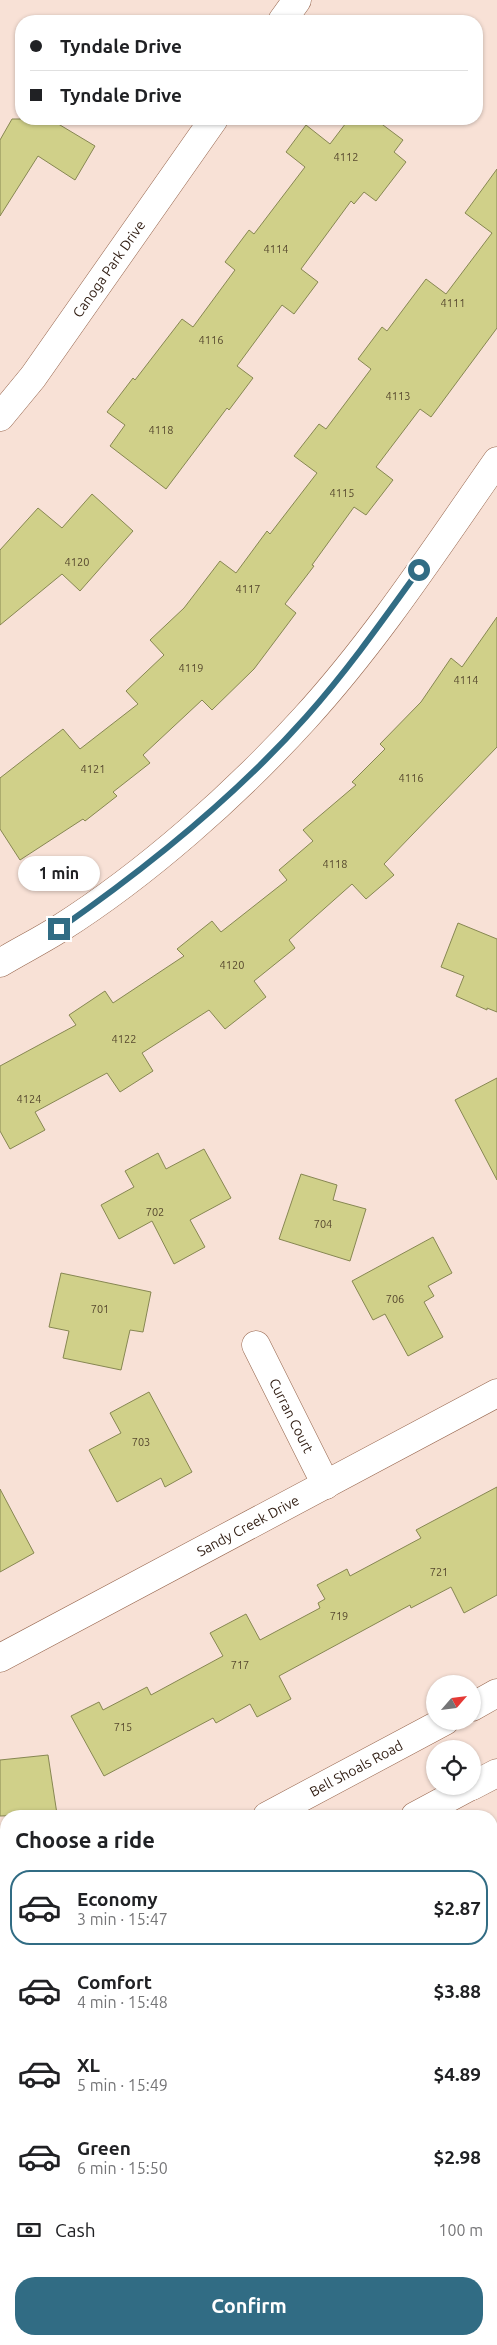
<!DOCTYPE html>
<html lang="en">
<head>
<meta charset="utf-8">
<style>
  :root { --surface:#fff; --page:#f2f2f2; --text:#202124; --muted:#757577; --line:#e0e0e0; --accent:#316c84 }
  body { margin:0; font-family:Ubuntu,sans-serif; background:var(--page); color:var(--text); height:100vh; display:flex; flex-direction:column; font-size:19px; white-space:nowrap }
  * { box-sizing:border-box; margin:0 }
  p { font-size:16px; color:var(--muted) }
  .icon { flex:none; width:28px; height:28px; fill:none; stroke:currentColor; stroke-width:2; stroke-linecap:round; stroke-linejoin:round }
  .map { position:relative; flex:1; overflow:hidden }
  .sheet { position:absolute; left:0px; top:1810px; width:498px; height:535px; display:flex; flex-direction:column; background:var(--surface); border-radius:20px 20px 0 0; box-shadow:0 1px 4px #0004 }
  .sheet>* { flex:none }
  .guide { position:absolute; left:15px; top:15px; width:468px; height:110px; border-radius:20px; box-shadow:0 1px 4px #0004; display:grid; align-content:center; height:110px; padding:0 15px; background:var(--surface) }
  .needle { width:32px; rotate:62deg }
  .buttons { position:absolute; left:426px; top:1675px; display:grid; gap:10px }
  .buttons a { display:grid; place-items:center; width:55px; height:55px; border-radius:50%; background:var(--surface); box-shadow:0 1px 4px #0004; font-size:25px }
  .end { position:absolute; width:22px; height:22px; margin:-11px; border:6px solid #316c84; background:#fff; box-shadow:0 0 0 2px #fff }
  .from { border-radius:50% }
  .bubble { position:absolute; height:35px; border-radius:18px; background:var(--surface); box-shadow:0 1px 4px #0004; font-size:16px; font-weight:600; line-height:35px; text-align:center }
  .guide b { display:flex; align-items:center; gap:18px; height:48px; font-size:19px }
  .guide b+b { border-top:1px solid var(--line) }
  .guide i { width:12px; height:12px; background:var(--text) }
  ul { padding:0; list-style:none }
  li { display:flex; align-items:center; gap:15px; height:75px; margin:0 10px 8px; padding:0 5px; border:2px solid transparent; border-radius:20px }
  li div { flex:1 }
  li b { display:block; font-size:19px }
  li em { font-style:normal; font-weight:600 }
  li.current { border-color:var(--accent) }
  li>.icon { width:45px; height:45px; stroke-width:1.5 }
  h2 { padding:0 15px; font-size:22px; line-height:60px }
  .pay { display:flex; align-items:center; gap:12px; height:55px; padding:0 15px; font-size:19px }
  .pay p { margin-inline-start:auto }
  .button { display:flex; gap:10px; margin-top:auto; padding:10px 15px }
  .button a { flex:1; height:58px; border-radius:20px; background:var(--accent); color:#fff; font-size:20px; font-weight:600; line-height:58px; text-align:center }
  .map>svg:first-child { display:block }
  .building { fill:#d0d089; stroke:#878752 }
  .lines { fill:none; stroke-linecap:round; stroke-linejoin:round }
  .service-casing { stroke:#96654d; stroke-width:16 }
  .minor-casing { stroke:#96654d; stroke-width:29 }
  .tertiary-casing { stroke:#96654d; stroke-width:29 }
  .secondary-casing { stroke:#96654d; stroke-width:29 }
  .service { stroke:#fff; stroke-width:15 }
  .minor { stroke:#fff; stroke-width:28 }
  .tertiary { stroke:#fff; stroke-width:28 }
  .secondary { stroke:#fff; stroke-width:28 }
  .route { stroke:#316c84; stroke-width:6 }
  .labels { text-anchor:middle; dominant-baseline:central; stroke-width:4.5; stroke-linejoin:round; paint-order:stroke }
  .number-label { font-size:11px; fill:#57492f }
  .street-label { font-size:14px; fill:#2f1c11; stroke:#fdf1ec }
</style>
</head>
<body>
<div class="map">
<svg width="497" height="2345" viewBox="0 0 497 2345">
  <rect width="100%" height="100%" fill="#f8e1d6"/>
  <g class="building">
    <polygon points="12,119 50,119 95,146 75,180 38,156 0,216 0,140"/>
    <polygon points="349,119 375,119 403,140 394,152 406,162 376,201 364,192 354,204 351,201 301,269 318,282 294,314 282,305 237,366 253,378 229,410 227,408 166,489 110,446 125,425 107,412 133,378 135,380 182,319 193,327 235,270 225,262 249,230 254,234 305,167 286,152 306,125 330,144"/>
    <polygon points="497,169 497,328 431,417 420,409 376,467 393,480 366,515 354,507 312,565 314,566 285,604 296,613 254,669 212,710 202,700 143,755 150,763 113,792 117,796 85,821 83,819 20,860 0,829 0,778 63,729 80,749 138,704 126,691 164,655 150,640 184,608 220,561 236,573 267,531 270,534 317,473 294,456 319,424 326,429 371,369 358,359 382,327 387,331 426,279 446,294 492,233 465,213"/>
    <polygon points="92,494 133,531 80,591 62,574 0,625 0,550 38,508 62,528"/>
    <polygon points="497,617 497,747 384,864 394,875 366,899 352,884 289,940 295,948 254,981 266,997 225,1029 209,1010 142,1053 153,1071 120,1092 107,1073 35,1112 45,1130 10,1149 0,1131 0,1066 76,1025 69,1015 105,991 113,1003 184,956 177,949 212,921 221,932 287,880 279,870 313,841 303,830 356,785 352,782 385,749 380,744 421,702 451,658 462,667"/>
    <polygon points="458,923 497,939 497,1012 487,1008 487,1010 456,996 464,976 441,967"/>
    <polygon points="497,1078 497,1180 455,1100"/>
    <polygon points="204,1149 231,1198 190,1220 205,1247 174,1264 152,1221 119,1239 101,1205 134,1187 125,1171 158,1153 166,1169"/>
    <polygon points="301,1174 337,1185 333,1200 366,1209 350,1261 279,1239"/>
    <polygon points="433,1237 452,1273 428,1286 434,1296 424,1302 443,1337 408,1356 385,1314 373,1320 352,1281"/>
    <polygon points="61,1273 151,1292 143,1332 130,1330 121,1370 63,1358 69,1331 49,1327"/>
    <polygon points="149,1392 192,1472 165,1487 161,1478 117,1502 89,1450 121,1433 110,1413"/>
    <polygon points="497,1487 497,1595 464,1613 451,1587 411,1608 410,1605 279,1676 291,1699 257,1717 250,1704 216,1723 213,1718 104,1776 71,1716 99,1702 103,1710 147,1687 151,1695 223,1656 210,1633 246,1614 260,1640 320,1608 318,1603 325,1599 317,1585 347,1569 350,1576 421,1538 416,1530"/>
    <polygon points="0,1489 34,1553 0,1572"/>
    <polygon points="48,1755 57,1814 0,1816 0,1760"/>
  </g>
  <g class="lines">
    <defs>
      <g id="service">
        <polyline points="0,2194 6,2206"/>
        <polyline points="40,2345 52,2339"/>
      </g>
      <g id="minor">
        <polyline points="282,21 297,0"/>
        <path id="s1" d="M0,417L33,377L214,119"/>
        <path d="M0,963C20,951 40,941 59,929C146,874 236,794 305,718C377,639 436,548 497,461"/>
        <path id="s2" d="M256,1345L326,1485"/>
        <path id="s3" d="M0,1658L497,1393"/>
        <polyline points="491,2066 497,2063"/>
        <polyline points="491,2251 497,2262"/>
      </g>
      <g id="tertiary">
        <polyline points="0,1996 6,2008"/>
        <polyline points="211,2339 214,2345"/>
      </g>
      <g id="secondary">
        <polyline points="472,1707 497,1693"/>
        <polyline points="472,1786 497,1773"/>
        <path id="s4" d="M267,1816L445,1721"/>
        <polyline points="415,1816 471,1786"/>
        <polyline points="0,1960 6,1956"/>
        <polyline points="0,2035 6,2032"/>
      </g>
    </defs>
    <use href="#service" class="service-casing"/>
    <use href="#minor" class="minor-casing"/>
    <use href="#tertiary" class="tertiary-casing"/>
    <use href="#secondary" class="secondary-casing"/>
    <use href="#service" class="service"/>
    <use href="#minor" class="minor"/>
    <use href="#tertiary" class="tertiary"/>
    <use href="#secondary" class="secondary"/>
  </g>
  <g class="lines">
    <path class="route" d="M59,929C148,867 234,798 306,717C347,671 383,620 419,570"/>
  </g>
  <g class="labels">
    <g class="number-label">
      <text x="346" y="157">4112</text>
      <text x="276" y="249">4114</text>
      <text x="453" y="303">4111</text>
      <text x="211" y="340">4116</text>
      <text x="398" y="396">4113</text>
      <text x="161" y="430">4118</text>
      <text x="342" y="493">4115</text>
      <text x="77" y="562">4120</text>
      <text x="248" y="589">4117</text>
      <text x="191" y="668">4119</text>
      <text x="466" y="680">4114</text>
      <text x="93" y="769">4121</text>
      <text x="411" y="778">4116</text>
      <text x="335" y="864">4118</text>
      <text x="232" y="965">4120</text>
      <text x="124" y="1039">4122</text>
      <text x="29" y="1099">4124</text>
      <text x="155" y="1212">702</text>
      <text x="323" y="1224">704</text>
      <text x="395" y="1299">706</text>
      <text x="100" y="1309">701</text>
      <text x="141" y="1442">703</text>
      <text x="439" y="1572">721</text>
      <text x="339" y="1616">719</text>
      <text x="240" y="1665">717</text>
      <text x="123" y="1727">715</text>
    </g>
    <g class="street-label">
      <text stroke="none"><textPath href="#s1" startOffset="184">Canoga Park Drive</textPath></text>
      <text stroke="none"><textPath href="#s2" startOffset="79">Curran Court</textPath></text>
      <text stroke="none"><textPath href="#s3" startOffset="281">Sandy Creek Drive</textPath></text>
      <text stroke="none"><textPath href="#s4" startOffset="101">Bell Shoals Road</textPath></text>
    </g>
  </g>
</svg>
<div class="buttons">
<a><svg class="needle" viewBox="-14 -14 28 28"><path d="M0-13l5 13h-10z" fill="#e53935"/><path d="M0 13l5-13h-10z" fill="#757577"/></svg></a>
<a><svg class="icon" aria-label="locate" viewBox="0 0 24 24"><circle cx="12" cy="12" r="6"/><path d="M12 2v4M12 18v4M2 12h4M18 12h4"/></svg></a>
</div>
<i class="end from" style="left:419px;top:570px"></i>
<i class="end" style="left:59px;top:929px"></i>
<div class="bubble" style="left:18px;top:856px;width:82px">1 min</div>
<div class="guide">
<b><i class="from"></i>Tyndale Drive</b>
<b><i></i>Tyndale Drive</b>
</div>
<section class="sheet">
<h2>Choose a ride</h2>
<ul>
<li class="current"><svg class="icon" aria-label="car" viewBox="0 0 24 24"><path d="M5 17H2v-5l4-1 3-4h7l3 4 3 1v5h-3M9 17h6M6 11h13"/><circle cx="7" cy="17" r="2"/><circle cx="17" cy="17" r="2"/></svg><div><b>Economy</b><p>3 min · 15:47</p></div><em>$2.87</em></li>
<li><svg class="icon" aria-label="car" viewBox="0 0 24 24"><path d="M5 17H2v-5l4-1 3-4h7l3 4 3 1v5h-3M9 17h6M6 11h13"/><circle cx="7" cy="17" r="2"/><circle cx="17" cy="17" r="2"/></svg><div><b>Comfort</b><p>4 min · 15:48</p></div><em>$3.88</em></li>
<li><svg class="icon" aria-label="car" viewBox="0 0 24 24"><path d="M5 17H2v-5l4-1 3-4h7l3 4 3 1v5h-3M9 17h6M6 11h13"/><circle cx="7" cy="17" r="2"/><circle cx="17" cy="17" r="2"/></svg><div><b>XL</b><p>5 min · 15:49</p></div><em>$4.89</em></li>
<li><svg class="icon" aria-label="car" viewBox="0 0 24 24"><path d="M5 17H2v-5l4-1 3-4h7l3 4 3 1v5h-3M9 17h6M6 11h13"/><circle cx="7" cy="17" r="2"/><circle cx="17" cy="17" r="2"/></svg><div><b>Green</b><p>6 min · 15:50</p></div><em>$2.98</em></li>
</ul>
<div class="pay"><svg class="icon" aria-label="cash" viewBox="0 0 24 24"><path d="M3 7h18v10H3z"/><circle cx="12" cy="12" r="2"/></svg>Cash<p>100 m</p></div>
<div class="button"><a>Confirm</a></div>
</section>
</div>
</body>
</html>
